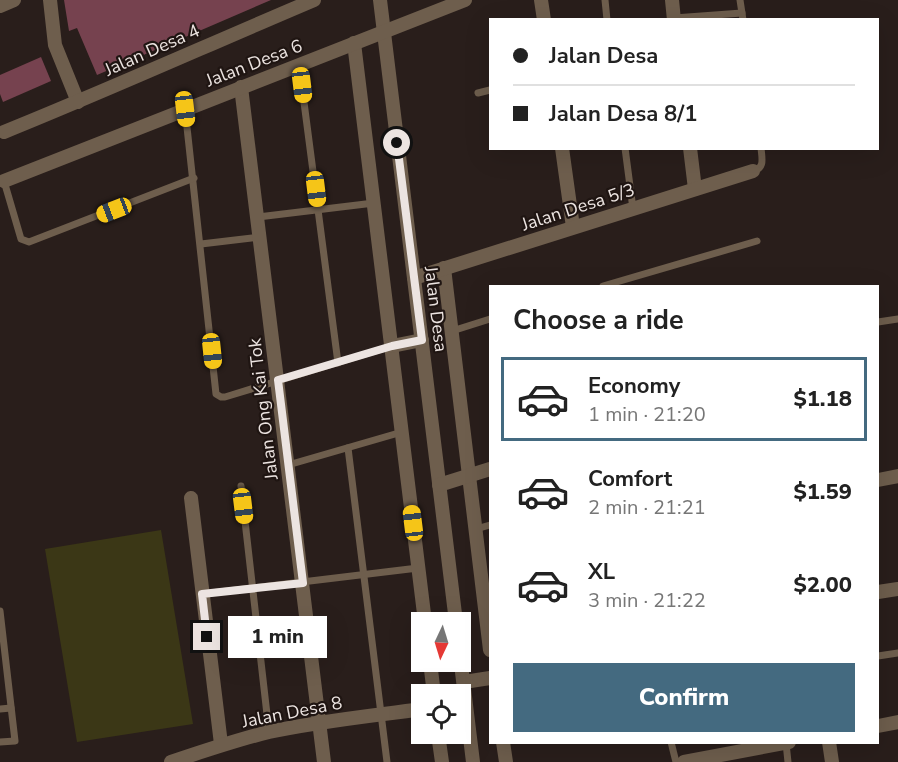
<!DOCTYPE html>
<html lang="en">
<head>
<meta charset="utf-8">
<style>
  :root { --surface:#fff; --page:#f2f2f2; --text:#222; --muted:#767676; --line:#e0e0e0; --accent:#446a80 }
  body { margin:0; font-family:"Nunito Sans",sans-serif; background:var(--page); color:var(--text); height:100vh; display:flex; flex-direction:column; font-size:22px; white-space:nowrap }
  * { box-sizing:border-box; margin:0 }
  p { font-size:20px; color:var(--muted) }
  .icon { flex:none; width:33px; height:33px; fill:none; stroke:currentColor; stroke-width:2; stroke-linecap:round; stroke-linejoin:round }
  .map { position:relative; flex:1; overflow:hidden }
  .side { position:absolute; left:489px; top:285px; width:390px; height:459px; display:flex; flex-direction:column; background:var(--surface); border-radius:0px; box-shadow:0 6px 24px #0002 }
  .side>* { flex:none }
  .banner { position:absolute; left:489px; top:18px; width:390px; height:132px; border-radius:0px; box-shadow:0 6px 24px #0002; display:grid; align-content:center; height:132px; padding:0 24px; background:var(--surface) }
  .needle { width:39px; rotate:184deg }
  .buttons { position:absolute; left:411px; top:612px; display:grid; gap:12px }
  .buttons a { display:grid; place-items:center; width:60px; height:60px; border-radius:0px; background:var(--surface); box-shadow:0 6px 24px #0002; font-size:30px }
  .end { position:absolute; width:27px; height:27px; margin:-14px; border:8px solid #ece4e1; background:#111; box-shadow:0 0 0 3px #111 }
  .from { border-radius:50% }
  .bubble { position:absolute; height:42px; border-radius:0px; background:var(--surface); box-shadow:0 6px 24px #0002; font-size:20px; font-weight:800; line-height:42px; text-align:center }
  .car { position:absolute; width:18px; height:36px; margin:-18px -9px; border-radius:8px; box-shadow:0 0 4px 2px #0007; background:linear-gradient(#f5c518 24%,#345 0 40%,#f5c518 0 76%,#345 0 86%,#f5c518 0) }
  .banner b { display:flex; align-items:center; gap:21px; height:57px; font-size:22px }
  .banner b+b { border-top:2px solid var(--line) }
  .banner i { width:15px; height:15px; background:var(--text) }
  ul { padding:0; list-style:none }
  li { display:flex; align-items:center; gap:18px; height:84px; margin:0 12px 9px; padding:0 12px; border:3px solid transparent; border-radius:0px }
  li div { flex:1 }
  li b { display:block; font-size:22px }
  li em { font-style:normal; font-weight:800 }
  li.selected { border-color:var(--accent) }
  li>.icon { width:54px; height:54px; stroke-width:1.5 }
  h2 { padding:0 24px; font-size:27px; line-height:72px }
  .cta { display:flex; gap:12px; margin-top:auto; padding:12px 24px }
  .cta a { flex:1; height:69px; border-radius:0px; background:var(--accent); color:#fff; font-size:24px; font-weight:800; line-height:69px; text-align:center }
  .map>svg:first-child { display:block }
  .green { fill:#3b3716 }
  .building { fill:#76424f }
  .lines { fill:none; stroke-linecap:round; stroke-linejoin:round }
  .service { stroke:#6e5e4d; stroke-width:7 }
  .minor { stroke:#6e5e4d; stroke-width:14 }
  .route { stroke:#ece4e1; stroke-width:8 }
  .labels { text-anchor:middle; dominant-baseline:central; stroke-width:4.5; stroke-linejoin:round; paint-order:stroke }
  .street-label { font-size:18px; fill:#ece4e1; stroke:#1f1512 }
</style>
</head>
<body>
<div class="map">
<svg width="898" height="762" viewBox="0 0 898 762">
  <rect width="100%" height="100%" fill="#291e1b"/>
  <polygon class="green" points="161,530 193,724 77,742 45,549"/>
  <g class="building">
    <polygon points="64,0 271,0 97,75 77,28 69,31"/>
    <polygon points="41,57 51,81 3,102 0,94 0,75"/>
  </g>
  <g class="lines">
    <g class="service">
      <polyline points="605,0 607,20"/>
      <polyline points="740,0 743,20"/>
      <polyline points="674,18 742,13"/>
      <polyline points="299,64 338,363"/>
      <polyline points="478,93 490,90"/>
      <polyline points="185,109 216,394 221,397 225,397 392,346"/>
      <polyline points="625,148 633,209"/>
      <path d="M753,171C765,168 762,159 761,148"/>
      <polyline points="1,183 4,181 21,239 29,242 194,178"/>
      <polyline points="258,217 374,203"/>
      <polyline points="201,244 260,237"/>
      <polyline points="603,286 757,241"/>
      <polyline points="878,322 898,319"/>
      <polyline points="452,331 490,319"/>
      <polyline points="348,448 387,762"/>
      <polyline points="288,465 402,432"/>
      <polyline points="241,486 269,732"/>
      <polyline points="476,529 490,525"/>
      <polyline points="202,594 418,568"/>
      <polyline points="0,611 15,741 0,742"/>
      <polyline points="878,656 898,653"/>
      <polyline points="0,709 11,708"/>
      <polyline points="671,742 676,762"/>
      <polyline points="786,743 788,762"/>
    </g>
    <g class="minor">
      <polyline points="50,0 55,45 78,102"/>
      <polyline points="380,0 456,622"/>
      <polyline points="541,0 544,20"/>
      <polyline points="672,0 674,20"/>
      <polyline points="0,6 14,0"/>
      <polyline points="354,43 425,622"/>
      <polyline points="241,87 324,762"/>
      <path d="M4,132C108,90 210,44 314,0"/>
      <polyline points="562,148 573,227"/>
      <polyline points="690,148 695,189"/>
      <polyline points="4,181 465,0"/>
      <polyline points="444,268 490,650"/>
      <polyline points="414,278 753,171"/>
      <polyline points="392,346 422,340"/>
      <polyline points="878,480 898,476"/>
      <polyline points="439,485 490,469"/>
      <polyline points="191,498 221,744"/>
      <polyline points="878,592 898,589"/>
      <polyline points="460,656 473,762"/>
      <polyline points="430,662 434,694"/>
      <polyline points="464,682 490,678"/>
      <polyline points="878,726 898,722"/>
      <polyline points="438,734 442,762"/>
      <polyline points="503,742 506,762"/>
      <polyline points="829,742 832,762"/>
      <path d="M171,762C204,751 236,740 269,732C320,721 371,716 422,709"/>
      <polyline points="684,762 789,742"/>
    </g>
  </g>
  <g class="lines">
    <polyline class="route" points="207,637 202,594 303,583 278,380 392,346 422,340 397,143"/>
  </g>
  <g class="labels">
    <g class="street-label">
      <text transform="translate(152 50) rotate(-24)">Jalan Desa 4</text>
      <text transform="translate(254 63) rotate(-21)">Jalan Desa 6</text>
      <text transform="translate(578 207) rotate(-18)">Jalan Desa 5/3</text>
      <text transform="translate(436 309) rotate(83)">Jalan Desa</text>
      <text transform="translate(263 409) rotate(-97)">Jalan Ong Kai Tok</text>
      <text transform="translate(292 712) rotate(-11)">Jalan Desa 8</text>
    </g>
  </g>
</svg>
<div class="buttons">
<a><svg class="needle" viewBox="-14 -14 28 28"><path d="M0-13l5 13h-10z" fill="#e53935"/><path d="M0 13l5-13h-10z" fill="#767676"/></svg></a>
<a><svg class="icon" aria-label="locate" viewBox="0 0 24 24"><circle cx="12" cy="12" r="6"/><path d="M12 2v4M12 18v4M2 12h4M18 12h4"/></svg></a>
</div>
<i class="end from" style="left:397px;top:143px"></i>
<i class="end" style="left:207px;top:637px"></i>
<div class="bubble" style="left:228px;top:616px;width:99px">1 min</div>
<i class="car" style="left:302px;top:85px;rotate:173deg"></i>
<i class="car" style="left:185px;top:109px;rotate:173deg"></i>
<i class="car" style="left:316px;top:189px;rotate:173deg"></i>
<i class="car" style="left:114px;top:210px;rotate:249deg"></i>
<i class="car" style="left:212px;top:351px;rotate:174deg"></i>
<i class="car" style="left:243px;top:506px;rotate:173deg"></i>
<i class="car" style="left:413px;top:523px;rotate:353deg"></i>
<div class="banner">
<b><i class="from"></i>Jalan Desa</b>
<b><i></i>Jalan Desa 8/1</b>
</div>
<section class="side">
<h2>Choose a ride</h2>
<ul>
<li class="selected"><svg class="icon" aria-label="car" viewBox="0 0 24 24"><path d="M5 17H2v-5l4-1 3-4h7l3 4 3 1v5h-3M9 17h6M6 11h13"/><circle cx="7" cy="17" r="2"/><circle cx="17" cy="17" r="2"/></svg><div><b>Economy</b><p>1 min · 21:20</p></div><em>$1.18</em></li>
<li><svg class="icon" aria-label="car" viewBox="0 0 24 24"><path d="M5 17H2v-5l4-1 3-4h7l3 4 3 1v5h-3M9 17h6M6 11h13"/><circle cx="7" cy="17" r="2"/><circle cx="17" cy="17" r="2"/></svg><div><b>Comfort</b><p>2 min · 21:21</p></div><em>$1.59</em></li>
<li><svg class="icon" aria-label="car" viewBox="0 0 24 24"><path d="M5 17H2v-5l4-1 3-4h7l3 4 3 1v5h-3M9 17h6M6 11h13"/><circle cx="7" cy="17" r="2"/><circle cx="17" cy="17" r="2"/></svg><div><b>XL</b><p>3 min · 21:22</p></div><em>$2.00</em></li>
</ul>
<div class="cta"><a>Confirm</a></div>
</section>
</div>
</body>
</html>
